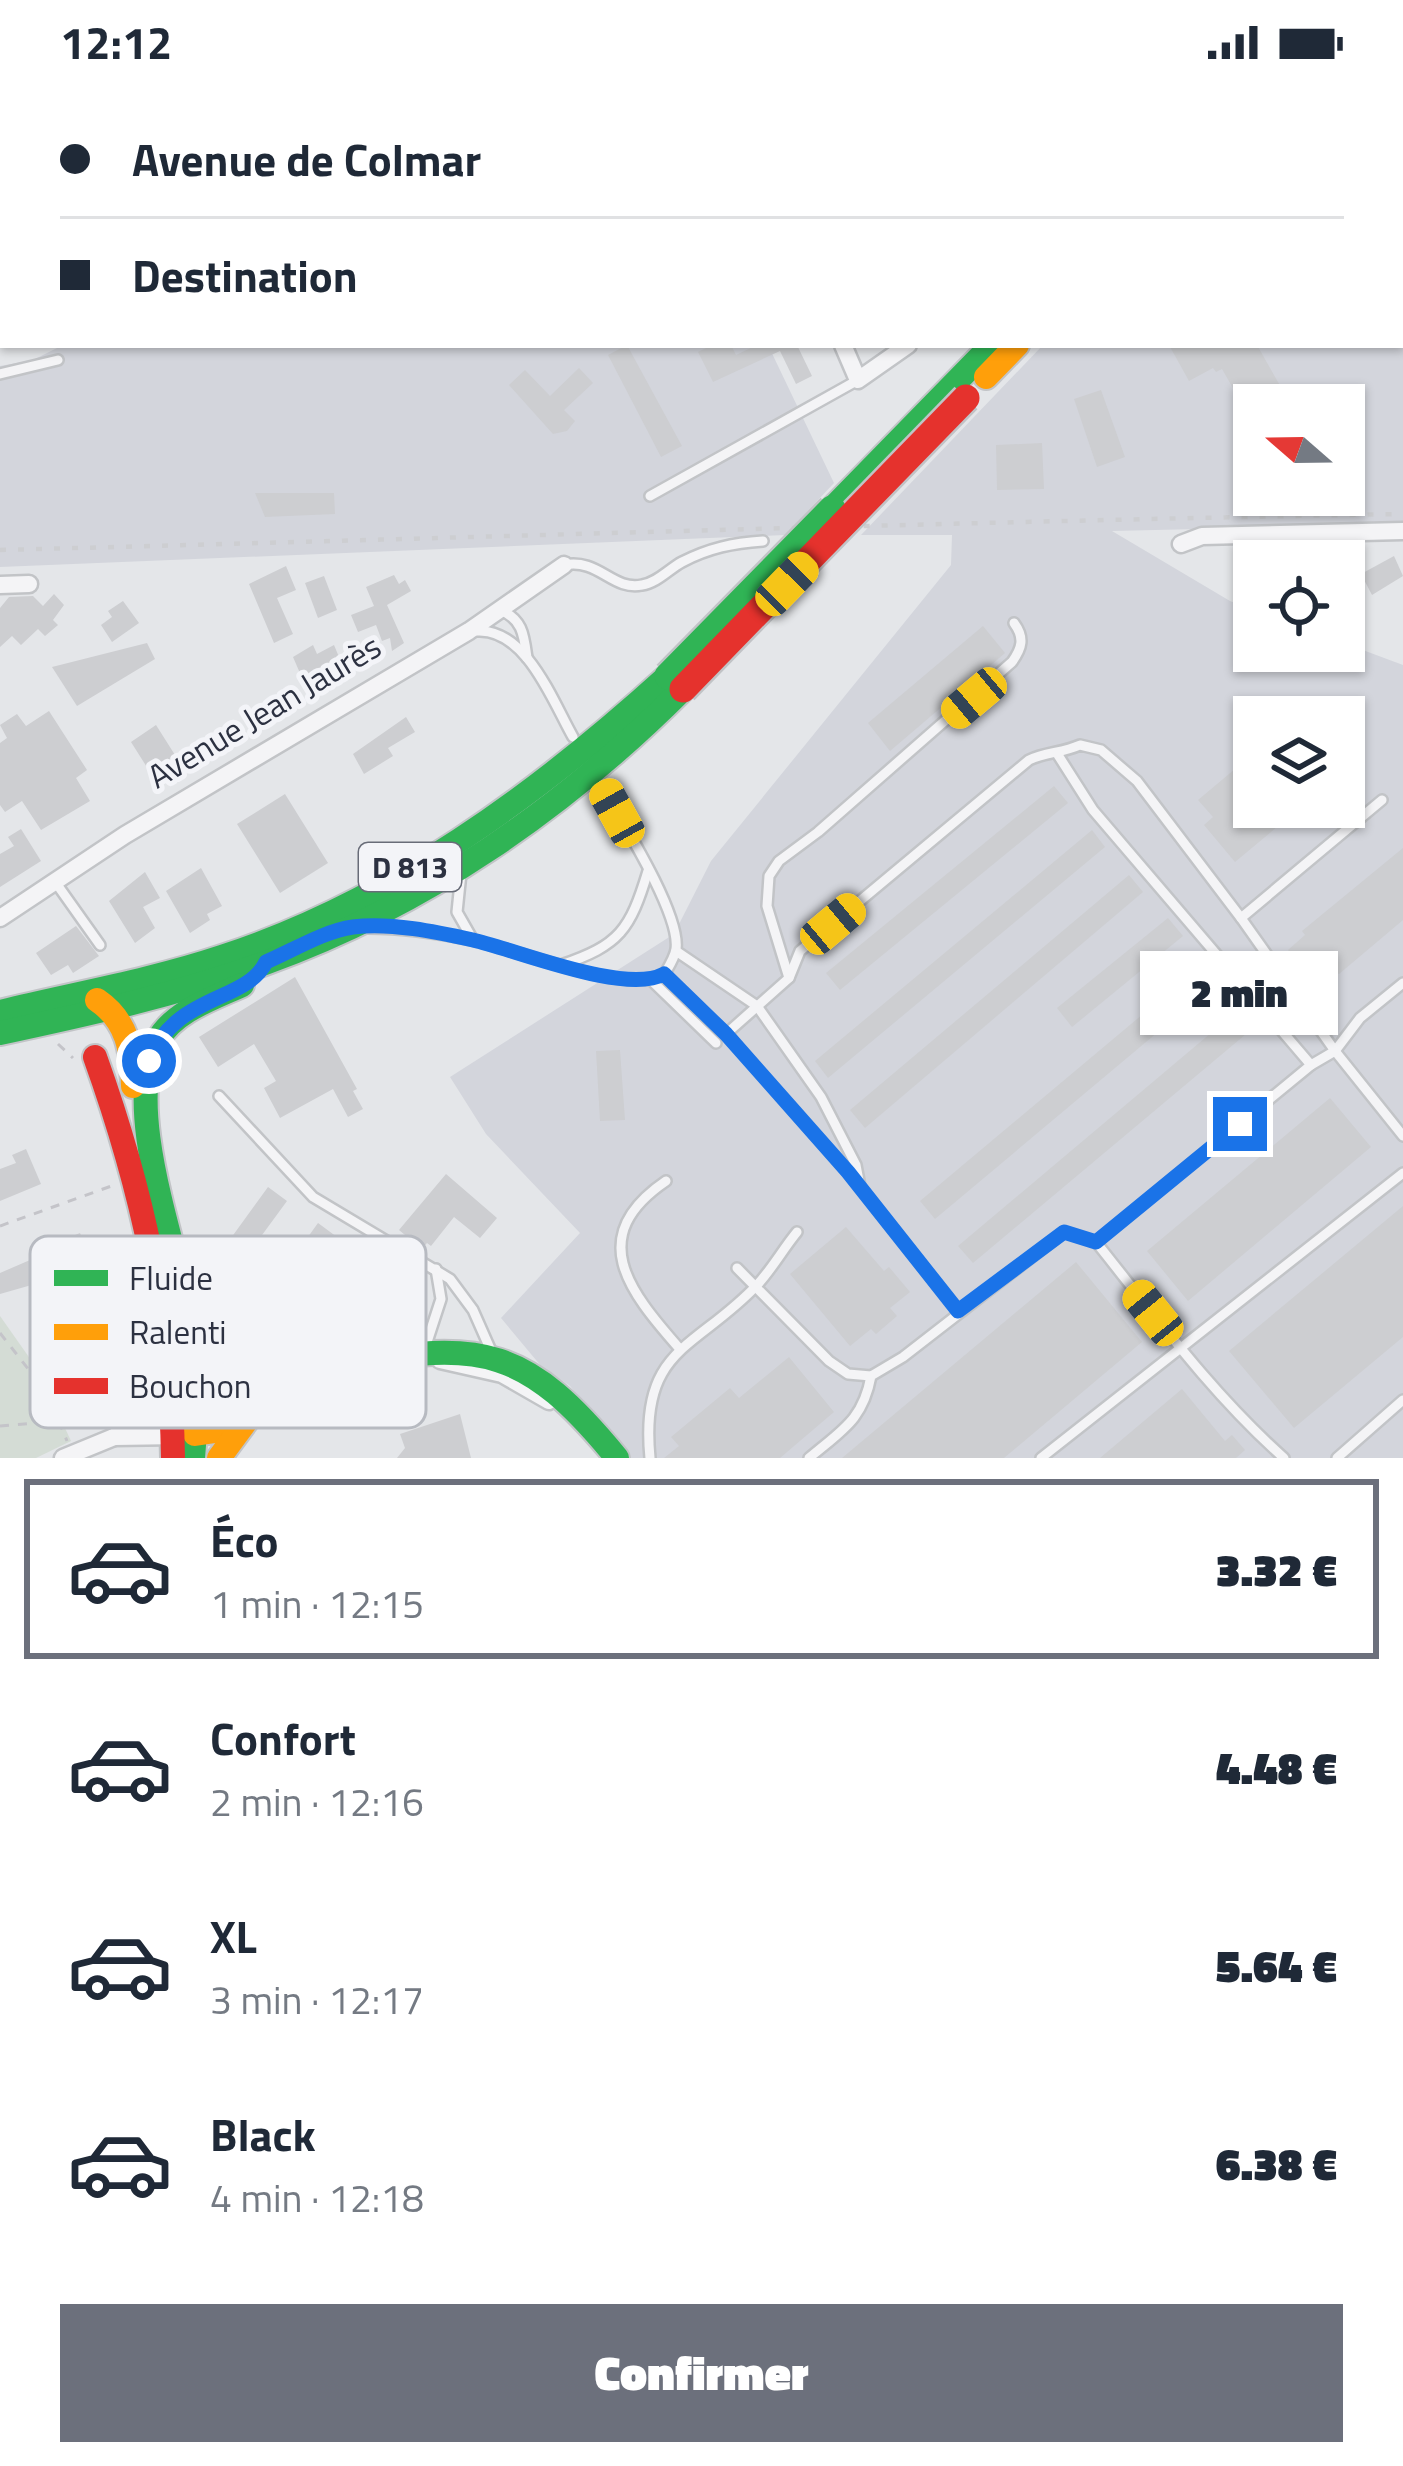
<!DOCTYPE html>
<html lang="fr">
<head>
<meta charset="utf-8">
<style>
  :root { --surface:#fff; --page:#f2f2f3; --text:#1f2937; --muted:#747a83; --line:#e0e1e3; --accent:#6c707c }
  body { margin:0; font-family:"Titillium Web",sans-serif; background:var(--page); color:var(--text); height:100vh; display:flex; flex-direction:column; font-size:45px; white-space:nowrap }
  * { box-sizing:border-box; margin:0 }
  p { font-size:39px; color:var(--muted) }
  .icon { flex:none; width:66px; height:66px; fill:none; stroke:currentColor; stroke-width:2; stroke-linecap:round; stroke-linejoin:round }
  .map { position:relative; height:1374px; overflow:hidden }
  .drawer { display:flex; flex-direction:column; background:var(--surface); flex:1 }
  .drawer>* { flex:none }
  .guide { position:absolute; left:0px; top:0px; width:1404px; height:264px; box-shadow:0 3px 9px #0004; display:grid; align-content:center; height:264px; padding:0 60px; background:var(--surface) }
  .needle { width:78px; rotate:290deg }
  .buttons { position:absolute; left:1233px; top:300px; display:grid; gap:24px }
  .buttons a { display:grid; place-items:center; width:132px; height:132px; border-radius:0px; background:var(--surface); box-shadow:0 3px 9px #0004; font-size:60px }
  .end { position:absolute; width:54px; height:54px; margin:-27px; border:15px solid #1a73e8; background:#fff; box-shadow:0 0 0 6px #fff }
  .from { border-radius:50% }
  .bubble { position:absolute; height:84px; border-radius:0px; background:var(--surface); box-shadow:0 3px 9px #0004; font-size:39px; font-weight:800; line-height:84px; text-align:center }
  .car { position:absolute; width:36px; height:72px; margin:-36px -18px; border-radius:15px; box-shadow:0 0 9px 3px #0007; background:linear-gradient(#f5c518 24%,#345 0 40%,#f5c518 0 76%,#345 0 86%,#f5c518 0) }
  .guide b { display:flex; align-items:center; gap:42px; height:114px; font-size:45px }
  .guide b+b { border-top:3px solid var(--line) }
  .guide i { width:30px; height:30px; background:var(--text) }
  ul { padding:21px 0 0; list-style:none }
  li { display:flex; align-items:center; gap:36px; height:180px; margin:0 24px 18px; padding:0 36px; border:6px solid transparent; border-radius:0px }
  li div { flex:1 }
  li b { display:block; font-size:45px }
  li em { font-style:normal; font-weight:800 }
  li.current { border-color:var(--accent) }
  li>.icon { width:108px; height:108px; stroke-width:1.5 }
  .action { display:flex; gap:24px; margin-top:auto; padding:24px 60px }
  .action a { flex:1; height:138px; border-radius:0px; background:var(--accent); color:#fff; font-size:48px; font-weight:800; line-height:138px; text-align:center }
  .status { display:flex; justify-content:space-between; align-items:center; height:84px; padding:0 60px; background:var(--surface); direction:ltr }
  .status svg { height:33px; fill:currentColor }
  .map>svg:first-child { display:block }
  .built { fill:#d3d5dc; fill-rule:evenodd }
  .green { fill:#d4dcd5 }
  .building { fill:#cdced1 }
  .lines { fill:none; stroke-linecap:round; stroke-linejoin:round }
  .lane-casing { stroke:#c2c4c7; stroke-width:14 }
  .street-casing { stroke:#c2c4c7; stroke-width:21 }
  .fast-casing { stroke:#c2c4c7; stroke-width:28 }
  .slow-casing { stroke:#c2c4c7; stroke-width:28 }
  .jam-casing { stroke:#c2c4c7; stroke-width:28 }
  .path { stroke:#c4c4c9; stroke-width:3; stroke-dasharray:9 9; stroke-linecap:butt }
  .lane { stroke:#f4f4f6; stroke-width:9 }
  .street { stroke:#f4f4f6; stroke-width:16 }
  .fast { stroke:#30b455; stroke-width:24 }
  .slow { stroke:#ff9f0a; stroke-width:24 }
  .jam { stroke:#e5322d; stroke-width:24 }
  .rail { stroke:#cdced1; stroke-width:4.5; stroke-dasharray:6 12; stroke-linecap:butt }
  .fast-bridge-casing { stroke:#c1c3c6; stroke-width:32; stroke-linecap:butt }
  .jam-bridge-casing { stroke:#c1c3c6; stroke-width:32; stroke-linecap:butt }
  .fast-bridge { stroke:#30b455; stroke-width:27 }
  .jam-bridge { stroke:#e5322d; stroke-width:27 }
  .route { stroke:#1a73e8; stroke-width:15 }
  .labels { text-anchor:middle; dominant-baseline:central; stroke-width:10; stroke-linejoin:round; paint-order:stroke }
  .shield { fill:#f3f4f8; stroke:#686c78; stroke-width:3 }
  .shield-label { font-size:30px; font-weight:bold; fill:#2c3141 }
  .street-label { font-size:33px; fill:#2c3141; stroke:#f3f4f8 }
  .key { fill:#f3f4f8; stroke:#b7bac1; stroke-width:3 }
  .key-label { font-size:33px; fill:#2c3141 }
</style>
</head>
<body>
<div class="status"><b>12:12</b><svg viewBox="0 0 49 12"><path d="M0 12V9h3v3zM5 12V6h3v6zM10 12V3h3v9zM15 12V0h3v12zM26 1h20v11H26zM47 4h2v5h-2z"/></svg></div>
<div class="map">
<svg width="1403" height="1374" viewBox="0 0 1403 1374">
  <rect width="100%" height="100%" fill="#e4e6e9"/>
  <g class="built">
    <polygon points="0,0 365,0 3,3 0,163"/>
    <path d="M1295,0H1403V440L1112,447L1230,517L1254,526V567H1344V559L1403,581V1374H629L570,1302L541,1282L501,1234L580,1149L486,1050L450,993L674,850L711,777L951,481L952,451H861L1043,261H1401V3H1292ZM1254,321H1344V411H1254ZM1254,633H1344V723H1254Z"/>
    <polygon points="63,261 768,261 834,399 785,451 0,483 0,282 33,276"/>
  </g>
  <polygon class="green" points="0,1232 38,1286 71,1357 36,1374 0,1374"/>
  <g class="building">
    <polygon points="627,261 682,362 661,373 608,271"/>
    <polygon points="712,261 731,261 736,271 757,261 797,261 812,292 796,300 780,267 713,298 698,268"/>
    <polygon points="1169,261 1257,261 1291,321 1254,321 1254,341 1222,285 1216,288 1213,284 1189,297"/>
    <polygon points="579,284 593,299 564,326 575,337 567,347 553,350 509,301 525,286 550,312"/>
    <polygon points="1101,306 1125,373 1097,383 1074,315"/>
    <polygon points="1042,359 1044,405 997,406 996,361"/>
    <polygon points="255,409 334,409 335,430 265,433"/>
    <polygon points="1394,472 1403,492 1372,511 1361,490"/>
    <polygon points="286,482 296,506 277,514 293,550 274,559 249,500"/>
    <polygon points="394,491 399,500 405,496 411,507 387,521 404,559 392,567 390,554 382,557 376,541 358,548 351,531 374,522 366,503"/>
    <polygon points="324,492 337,526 318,534 305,499"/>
    <polygon points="54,510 64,521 53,536 58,541 45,552 38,545 21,561 12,552 0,563 0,524 9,513 33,512 43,522"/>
    <polygon points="123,517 139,539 112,558 101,541 112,533 108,527"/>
    <polygon points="983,542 1005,569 890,667 868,639"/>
    <polygon points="147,559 155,575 77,622 52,583"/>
    <polygon points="313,561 317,570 334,561 344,585 306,603 293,573"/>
    <polygon points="49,627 87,686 76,694 90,717 41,746 22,717 5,728 0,721 0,659 7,654 0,641 17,630 26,642"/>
    <polygon points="406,633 415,648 388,664 393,672 364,690 353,670"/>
    <polygon points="156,641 175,671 173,673 176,680 157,692 154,686 150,688 131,658"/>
    <polygon points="1254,669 1254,723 1301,723 1235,778 1204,741 1213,733 1198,716"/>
    <polygon points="1054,702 1068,719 840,906 826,889"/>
    <polygon points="285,710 328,779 280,809 237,740"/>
    <polygon points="21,745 41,777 0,803 0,770 14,762 8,753"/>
    <polygon points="1092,746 1105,763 828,994 815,977"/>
    <polygon points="1403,764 1403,836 1339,890 1335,887 1318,901 1288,866 1305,851 1302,847"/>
    <polygon points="201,784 222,822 207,830 210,836 190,849 166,807"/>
    <polygon points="145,788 160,814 143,823 155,844 135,859 109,817"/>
    <polygon points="1129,791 1143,808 865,1044 850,1026"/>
    <polygon points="1168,834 1183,852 1072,943 1057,924"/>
    <polygon points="76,842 99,872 73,889 68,881 51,891 36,869"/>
    <polygon points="1205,878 1220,896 935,1135 920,1117"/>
    <polygon points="295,893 357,1005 353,1007 363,1025 348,1033 333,1005 280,1034 264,1004 276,997 254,960 218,983 199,953"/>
    <polygon points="1243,922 1258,940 973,1179 958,1162"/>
    <polygon points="620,966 625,1036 600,1037 596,967"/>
    <polygon points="1330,1014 1371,1063 1188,1217 1147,1167"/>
    <polygon points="26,1065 41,1100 0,1117 0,1085 16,1079 12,1071"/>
    <polygon points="446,1090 497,1134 480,1154 454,1133 431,1162 427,1159 422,1165 399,1146"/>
    <polygon points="268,1103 287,1117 246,1173 266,1162 280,1172 292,1175 318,1139 337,1153 286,1222 268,1208 242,1203 234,1184 218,1172"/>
    <polygon points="1403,1122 1403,1253 1294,1344 1229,1267"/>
    <polygon points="846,1143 884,1187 889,1183 910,1208 890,1224 897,1232 876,1250 871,1245 850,1262 790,1190"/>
    <polygon points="80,1149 90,1172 35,1200 0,1210 0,1189 67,1160 65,1155"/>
    <polygon points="1076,1178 1142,1258 1004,1374 842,1374"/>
    <polygon points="789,1273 834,1328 780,1374 664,1374 679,1362 671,1353 730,1304 739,1314"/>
    <polygon points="1182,1305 1225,1357 1232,1351 1245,1366 1236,1374 1100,1374"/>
    <polygon points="460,1330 471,1374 397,1374 405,1364 400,1350"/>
  </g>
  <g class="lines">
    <defs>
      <g id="lane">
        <polyline points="0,290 58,276"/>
        <polyline points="650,412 858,296"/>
        <path d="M564,481C599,474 612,507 642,501C657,499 669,485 682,478C709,464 733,459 763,457"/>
        <path d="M500,526C523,535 524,552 527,574"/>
        <path d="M477,547C526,544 553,618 573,653"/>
        <polyline points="1058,671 1093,726 1311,981"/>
        <path d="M601,701C620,734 681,830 676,865C675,873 668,884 664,891L726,950L848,1088L958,1227"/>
        <polyline points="461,789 457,828 473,856"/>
        <polyline points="56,799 100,861"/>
        <polyline points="1241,834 1382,716"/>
        <path d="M368,844C403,844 438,849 471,856C516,865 625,911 664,891"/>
        <polyline points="676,867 757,922 821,1013 856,1081 860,1102"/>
        <path d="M561,881C620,861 630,846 648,787"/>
        <path d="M789,894L767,822L769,792L779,777L818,748L1012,578C1022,564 1025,554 1014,539"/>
        <polyline points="652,897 716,959"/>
        <path d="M726,950L789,894L800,867L1029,676C1046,668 1062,669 1080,661L1101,666L1137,697L1241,834L1335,967L1403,1052"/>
        <polyline points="219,1012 313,1113 450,1195 473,1226 492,1269"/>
        <path d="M666,1097C585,1152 628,1206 679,1264"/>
        <path d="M1096,1158C1156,1233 1212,1310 1284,1374"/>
        <polyline points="737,1184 829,1277 848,1290 871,1292 903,1273 1064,1148 1096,1158 1311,981 1335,967 1360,934 1403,899"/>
        <polyline points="301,1251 324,1281"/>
        <polyline points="425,1264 441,1215 436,1185"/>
        <path d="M650,1374C639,1263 697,1265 757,1201C772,1185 783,1165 797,1148"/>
        <path d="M809,1374C842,1346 863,1336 871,1292"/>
        <polyline points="1041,1374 1403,1089"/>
        <polyline points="1337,1374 1403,1316"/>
      </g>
      <g id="street">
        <polyline points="735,0 736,3"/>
        <polyline points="1183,0 1195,3"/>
        <polyline points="843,261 858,296 908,261"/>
        <polyline points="1181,460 1202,452 1403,447"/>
        <polyline points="0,501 29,500"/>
        <polyline points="0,834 125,751 469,547 564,481"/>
        <polyline points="440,1276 502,1290 549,1317"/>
        <polyline points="114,1353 179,1352"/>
        <polyline points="63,1374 114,1353 174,1307"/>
      </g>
      <g id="fast">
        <polyline points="1238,3 1241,0"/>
        <polyline points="1270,3 1273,0"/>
        <polyline points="832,425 992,261"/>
        <path d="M0,928C74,910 150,897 222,873C391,818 538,710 668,592"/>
        <path d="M0,949C89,930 179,910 265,879C424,822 565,723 683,605"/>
        <path d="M190,1236C209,1252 230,1279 255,1287C281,1296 319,1286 346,1281C482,1255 527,1264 617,1374"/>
        <path d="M193,1374C197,1328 198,1281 190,1236C177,1164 121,1022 158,956C174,927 214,914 242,901"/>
      </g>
      <g id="slow">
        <polyline points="986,293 1017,261"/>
        <path d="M97,916C128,937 132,967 133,1002"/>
        <polyline points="195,1350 229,1345 325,1287"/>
        <polyline points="219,1374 247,1336"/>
      </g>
      <g id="jam">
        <path d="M95,973C142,1104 171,1234 173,1374"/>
        <polyline points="197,1298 254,1287"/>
      </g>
    </defs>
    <use href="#lane" class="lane-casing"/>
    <use href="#street" class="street-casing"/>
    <use href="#fast" class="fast-casing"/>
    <use href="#slow" class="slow-casing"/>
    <use href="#jam" class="jam-casing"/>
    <g class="path">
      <polyline points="416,3 421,0"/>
      <polyline points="0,191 3,190"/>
      <polyline points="58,960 73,974"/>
      <polyline points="0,1142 117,1100"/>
      <polyline points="0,1249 29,1286 41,1294 67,1357"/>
      <polyline points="0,1342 48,1338 57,1332"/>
    </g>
    <use href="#lane" class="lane"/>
    <use href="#street" class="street"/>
    <use href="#fast" class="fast"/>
    <use href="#slow" class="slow"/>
    <use href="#jam" class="jam"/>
    <path class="rail" d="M0,466C468,454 935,438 1403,430"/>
    <defs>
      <polyline id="fast-bridge" points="668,592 832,425"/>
      <polyline id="jam-bridge" points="683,605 966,314"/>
    </defs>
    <use href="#fast-bridge" class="fast-bridge-casing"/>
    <use href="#jam-bridge" class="jam-bridge-casing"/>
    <use href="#fast-bridge" class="fast-bridge"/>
    <use href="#jam-bridge" class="jam-bridge"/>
  </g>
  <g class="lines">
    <path class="route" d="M149,977C175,909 246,919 266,878C292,867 324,847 353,843C390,838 437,848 473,856C517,866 625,911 664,890L726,950L848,1088L958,1227L1064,1148L1096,1158L1240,1040"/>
  </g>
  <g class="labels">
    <rect class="shield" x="359" y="759" width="102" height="48" rx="9"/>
    <g class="shield-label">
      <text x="410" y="783">D 813</text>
    </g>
    <g class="street-label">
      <text transform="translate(264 627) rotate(-31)">Avenue Jean Jaurès</text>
    </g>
  </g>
  <rect x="30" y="1152" width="396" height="192" rx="18" class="key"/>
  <rect x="54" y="1186" width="54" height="16" fill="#30b455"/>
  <rect x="54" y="1240" width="54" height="16" fill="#ff9f0a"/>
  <rect x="54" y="1294" width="54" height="16" fill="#e5322d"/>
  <g class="key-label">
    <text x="129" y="1206">Fluide</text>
    <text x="129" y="1260">Ralenti</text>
    <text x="129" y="1314">Bouchon</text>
  </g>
</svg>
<div class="buttons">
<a><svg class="needle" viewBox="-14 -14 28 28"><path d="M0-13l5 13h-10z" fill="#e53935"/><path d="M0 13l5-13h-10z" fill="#747a83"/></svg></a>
<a><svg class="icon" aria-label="locate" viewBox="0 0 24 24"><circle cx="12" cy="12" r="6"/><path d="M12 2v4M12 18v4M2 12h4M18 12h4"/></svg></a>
<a><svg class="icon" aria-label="layers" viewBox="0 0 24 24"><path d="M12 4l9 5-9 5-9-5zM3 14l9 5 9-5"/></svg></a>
</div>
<i class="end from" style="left:149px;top:977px"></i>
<i class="end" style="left:1240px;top:1040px"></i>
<div class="bubble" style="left:1140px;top:867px;width:198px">2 min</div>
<i class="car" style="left:787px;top:500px;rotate:44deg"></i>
<i class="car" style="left:974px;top:614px;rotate:230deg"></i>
<i class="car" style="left:617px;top:729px;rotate:331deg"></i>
<i class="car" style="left:833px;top:840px;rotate:50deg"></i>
<i class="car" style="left:1153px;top:1229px;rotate:321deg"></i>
<div class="guide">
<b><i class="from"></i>Avenue de Colmar</b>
<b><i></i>Destination</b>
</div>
</div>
<section class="drawer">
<ul>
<li class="current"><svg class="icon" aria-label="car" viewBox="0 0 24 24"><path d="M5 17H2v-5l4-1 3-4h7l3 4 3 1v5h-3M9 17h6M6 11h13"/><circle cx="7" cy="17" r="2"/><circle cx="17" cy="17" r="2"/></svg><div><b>Éco</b><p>1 min · 12:15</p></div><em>3.32 €</em></li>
<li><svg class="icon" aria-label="car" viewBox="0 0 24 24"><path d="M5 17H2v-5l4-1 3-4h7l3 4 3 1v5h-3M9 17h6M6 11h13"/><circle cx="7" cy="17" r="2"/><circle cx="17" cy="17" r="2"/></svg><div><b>Confort</b><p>2 min · 12:16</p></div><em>4.48 €</em></li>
<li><svg class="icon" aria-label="car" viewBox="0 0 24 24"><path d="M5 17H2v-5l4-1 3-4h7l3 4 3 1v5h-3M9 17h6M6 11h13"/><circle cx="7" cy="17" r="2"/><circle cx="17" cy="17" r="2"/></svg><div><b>XL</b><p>3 min · 12:17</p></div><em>5.64 €</em></li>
<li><svg class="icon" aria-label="car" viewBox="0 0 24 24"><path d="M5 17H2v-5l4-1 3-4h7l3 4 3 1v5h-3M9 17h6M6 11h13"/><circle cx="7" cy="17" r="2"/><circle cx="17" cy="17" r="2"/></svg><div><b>Black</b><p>4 min · 12:18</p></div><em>6.38 €</em></li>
</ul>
<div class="action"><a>Confirmer</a></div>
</section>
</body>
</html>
